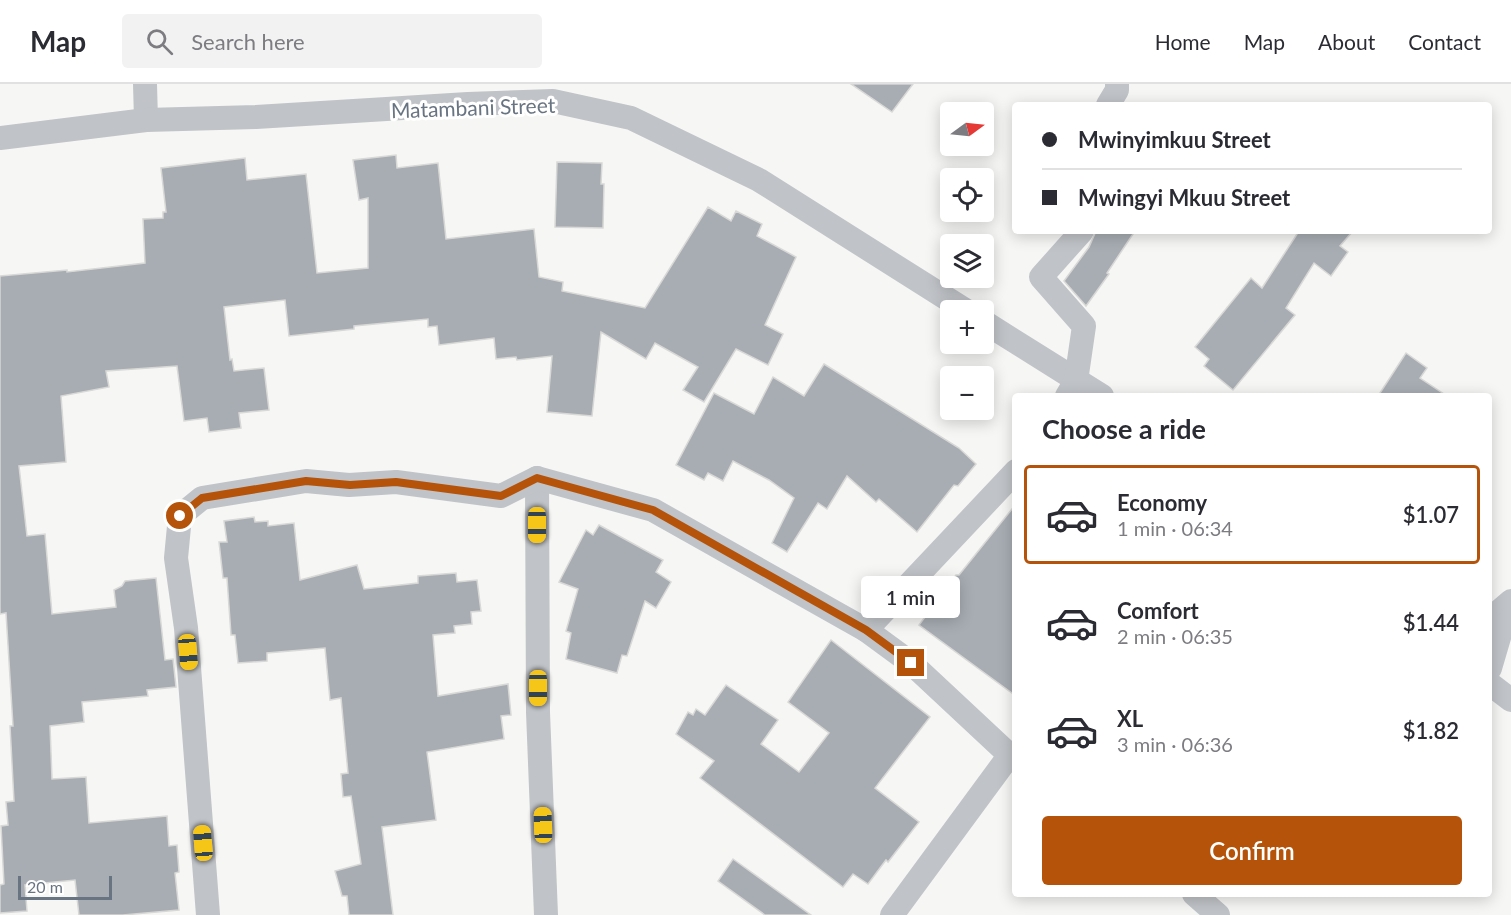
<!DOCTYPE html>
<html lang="en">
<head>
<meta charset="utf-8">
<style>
  :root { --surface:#fff; --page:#f2f2f3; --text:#2b2b33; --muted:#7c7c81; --line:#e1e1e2; --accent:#b45309 }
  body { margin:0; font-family:Lato,sans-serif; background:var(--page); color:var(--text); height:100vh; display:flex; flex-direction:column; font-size:22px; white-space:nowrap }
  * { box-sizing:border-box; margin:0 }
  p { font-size:20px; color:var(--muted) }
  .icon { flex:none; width:33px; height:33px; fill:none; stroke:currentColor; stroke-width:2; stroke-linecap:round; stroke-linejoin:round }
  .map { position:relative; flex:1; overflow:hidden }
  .drawer { position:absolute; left:1012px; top:309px; width:480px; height:504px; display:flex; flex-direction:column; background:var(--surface); border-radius:6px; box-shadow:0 3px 15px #0003 }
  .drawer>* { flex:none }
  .banner { position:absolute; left:1012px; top:18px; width:480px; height:132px; border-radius:6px; box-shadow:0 3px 15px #0003; display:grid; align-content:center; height:132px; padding:0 30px; background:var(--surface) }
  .needle { width:39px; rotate:75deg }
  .fabs { position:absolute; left:940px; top:18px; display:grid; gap:12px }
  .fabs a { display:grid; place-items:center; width:54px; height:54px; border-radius:6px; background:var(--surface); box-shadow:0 3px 15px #0003; font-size:30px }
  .scale { position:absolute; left:18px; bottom:15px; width:94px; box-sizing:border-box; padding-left:6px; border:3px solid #697482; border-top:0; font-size:16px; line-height:21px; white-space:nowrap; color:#697482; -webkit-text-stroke:4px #fff; paint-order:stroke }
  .end { position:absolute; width:27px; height:27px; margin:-14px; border:8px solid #b45309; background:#fff; box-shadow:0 0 0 3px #fff }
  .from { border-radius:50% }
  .bubble { position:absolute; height:42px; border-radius:6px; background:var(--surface); box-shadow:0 3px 15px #0003; font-size:20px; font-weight:600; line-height:42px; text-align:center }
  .car { position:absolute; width:18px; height:36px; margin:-18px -9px; border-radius:8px; box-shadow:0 0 4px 2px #0007; background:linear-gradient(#f5c518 24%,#345 0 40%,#f5c518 0 76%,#345 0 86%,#f5c518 0) }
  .banner b { display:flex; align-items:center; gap:21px; height:57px; font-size:22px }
  .banner b+b { border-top:2px solid var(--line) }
  .banner i { width:15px; height:15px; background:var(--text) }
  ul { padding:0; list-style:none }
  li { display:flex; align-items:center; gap:18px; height:99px; margin:0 12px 9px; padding:0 18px; border:3px solid transparent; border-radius:6px }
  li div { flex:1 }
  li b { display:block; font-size:22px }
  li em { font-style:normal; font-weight:600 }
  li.on { border-color:var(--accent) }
  li>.icon { width:54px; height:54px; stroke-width:1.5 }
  h2 { padding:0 30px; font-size:27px; line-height:72px }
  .button { display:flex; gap:12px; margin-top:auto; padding:12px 30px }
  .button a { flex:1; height:69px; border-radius:6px; background:var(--accent); color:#fff; font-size:24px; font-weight:600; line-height:69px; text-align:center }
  header { display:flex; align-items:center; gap:36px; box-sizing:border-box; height:84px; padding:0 30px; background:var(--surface); border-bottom:2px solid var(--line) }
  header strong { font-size:28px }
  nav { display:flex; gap:33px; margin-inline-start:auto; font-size:21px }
  .search { width:420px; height:54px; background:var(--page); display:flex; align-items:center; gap:15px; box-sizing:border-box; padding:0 21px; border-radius:6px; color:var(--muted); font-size:22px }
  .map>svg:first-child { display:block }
  .building { fill:#a7adb3; stroke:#d8d8d6; stroke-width:1.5 }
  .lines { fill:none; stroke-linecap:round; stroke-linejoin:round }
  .street { stroke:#c0c3c7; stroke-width:24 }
  .route { stroke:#b45309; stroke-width:8 }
  .labels { text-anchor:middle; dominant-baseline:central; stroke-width:6; stroke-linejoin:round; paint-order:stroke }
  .street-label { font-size:21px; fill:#697482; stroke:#fff }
</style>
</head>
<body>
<header>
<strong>Map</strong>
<div class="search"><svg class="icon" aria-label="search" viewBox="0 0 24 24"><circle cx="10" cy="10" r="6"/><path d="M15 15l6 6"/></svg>Search here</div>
<nav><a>Home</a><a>Map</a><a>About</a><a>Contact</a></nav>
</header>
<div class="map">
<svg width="1511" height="831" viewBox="0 0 1511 831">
  <rect width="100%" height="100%" fill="#f6f7f4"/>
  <g class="building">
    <polygon points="851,0 913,0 892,28"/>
    <polygon points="396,71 397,84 438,79 446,155 534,145 539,193 563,198 562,207 645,224 708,123 731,137 736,127 762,140 757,152 796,173 765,241 783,250 768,281 736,265 704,318 683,306 698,283 655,259 646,275 601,248 592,332 547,328 552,272 517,276 516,273 496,275 494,254 439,261 437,242 428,243 428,235 354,242 354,245 289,252 285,216 224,223 230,276 232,275 234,287 264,284 269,326 239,329 241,344 209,348 207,334 184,337 177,282 106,287 109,303 61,312 66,378 19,382 27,452 45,450 52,530 116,523 114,506 122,502 125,497 156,494 165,576 173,575 176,603 147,606 148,612 82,618 84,638 50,642 52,695 86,693 89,739 167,732 169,762 177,761 179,788 175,789 179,826 123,831 79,831 75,796 25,801 27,827 0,829 0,801 4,800 1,742 8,741 6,718 14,717 10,642 13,642 6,529 0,530 0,192 67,186 67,188 145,179 143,135 163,134 163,128 166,128 161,84 245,74 247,96 306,90 317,189 368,184 368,114 359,116 353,76"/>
    <polygon points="557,78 602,79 601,100 604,100 603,144 555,143"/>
    <polygon points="1096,147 1135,147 1107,189 1109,190 1086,222 1064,197 1089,163"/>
    <polygon points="1299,147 1353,147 1340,162 1348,168 1331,192 1314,179 1286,224 1295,231 1233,306 1204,282 1209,275 1195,263 1251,194 1262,204"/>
    <polygon points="1406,269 1427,284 1420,294 1447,312 1378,312"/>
    <polygon points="824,280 959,364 976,380 958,402 954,401 917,448 879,415 876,418 847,392 827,425 818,419 787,468 772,459 794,414 769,396 733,377 723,397 708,389 704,396 676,381 714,309 754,330 773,293 804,312"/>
    <polygon points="1016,420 1016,612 919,541 956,491 959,491"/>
    <polygon points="254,433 255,438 268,437 268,442 294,439 300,496 357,481 364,505 418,499 418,492 456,489 457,498 477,496 481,527 471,528 472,540 454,542 455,549 433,551 438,612 508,600 511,631 501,632 504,655 427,668 436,736 382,743 393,831 349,831 347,812 342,812 335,787 361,780 351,712 343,713 341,690 348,689 341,614 330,616 325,564 267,569 267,577 238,579 235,551 231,551 227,494 223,494 219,458 227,458 224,437"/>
    <polygon points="599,441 663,476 656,488 671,498 656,524 645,517 627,572 622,571 617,589 566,575 571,549 566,547 578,505 559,498 586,446 593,451"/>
    <polygon points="831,556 930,633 875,704 919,738 888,778 886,776 868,800 853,790 843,803 700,694 714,677 676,650 688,628 693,631 696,625 705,631 726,601 778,636 761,660 799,688 829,649 788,618"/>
    <polygon points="733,775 811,831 765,831 718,797"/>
  </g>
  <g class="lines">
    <g class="street">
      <polyline points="145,0 146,36"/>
      <polyline points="1108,21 1117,6 1117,0"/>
      <polyline points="0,54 146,36 256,33 468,20 553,17 631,34 759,96 965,226"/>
      <polyline points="984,238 1102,312"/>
      <polyline points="1067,312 1076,297 1084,242 1041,193 1082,147"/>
      <polyline points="537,394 538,628 546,831"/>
      <polyline points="1490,535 1511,517"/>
      <polyline points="866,546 911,579 1016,677"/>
      <polyline points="1490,584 1500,550 1511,534"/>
      <polyline points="1490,600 1511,616"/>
      <polyline points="1194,810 1218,831"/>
      <polyline points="208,831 186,544 176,474 180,432 202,414 306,397 349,401 396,398 501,412 537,394 653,426 866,546 1016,387"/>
      <polyline points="892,831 1009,672"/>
    </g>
  </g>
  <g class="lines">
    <polyline class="route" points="180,432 202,414 306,397 350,401 396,398 501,412 537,394 653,426 866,546 911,579"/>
  </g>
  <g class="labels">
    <g class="street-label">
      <text transform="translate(473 23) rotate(-2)">Matambani Street</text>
    </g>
  </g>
</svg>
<div class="fabs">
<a><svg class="needle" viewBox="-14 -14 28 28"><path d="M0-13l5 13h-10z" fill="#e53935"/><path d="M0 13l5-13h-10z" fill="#7c7c81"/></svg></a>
<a><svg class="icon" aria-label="locate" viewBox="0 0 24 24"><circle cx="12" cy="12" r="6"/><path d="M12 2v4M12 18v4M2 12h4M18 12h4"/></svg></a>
<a><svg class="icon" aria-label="layers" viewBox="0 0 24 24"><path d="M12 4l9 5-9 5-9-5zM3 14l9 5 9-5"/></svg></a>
<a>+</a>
<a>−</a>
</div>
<div class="scale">20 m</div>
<i class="end from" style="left:180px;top:432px"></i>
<i class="end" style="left:911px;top:579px"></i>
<div class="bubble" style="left:861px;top:492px;width:99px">1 min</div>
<i class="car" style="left:537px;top:441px;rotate:180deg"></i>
<i class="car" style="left:188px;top:568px;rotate:175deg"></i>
<i class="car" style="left:538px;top:604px;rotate:180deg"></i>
<i class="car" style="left:543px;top:741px;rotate:358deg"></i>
<i class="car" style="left:203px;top:759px;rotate:355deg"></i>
<div class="banner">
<b><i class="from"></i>Mwinyimkuu Street</b>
<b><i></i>Mwingyi Mkuu Street</b>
</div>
<section class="drawer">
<h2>Choose a ride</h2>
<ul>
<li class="on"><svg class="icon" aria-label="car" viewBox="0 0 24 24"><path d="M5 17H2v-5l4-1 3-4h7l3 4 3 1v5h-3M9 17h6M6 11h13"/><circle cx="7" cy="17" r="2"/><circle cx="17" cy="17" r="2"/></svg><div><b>Economy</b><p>1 min · 06:34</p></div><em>$1.07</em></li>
<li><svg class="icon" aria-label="car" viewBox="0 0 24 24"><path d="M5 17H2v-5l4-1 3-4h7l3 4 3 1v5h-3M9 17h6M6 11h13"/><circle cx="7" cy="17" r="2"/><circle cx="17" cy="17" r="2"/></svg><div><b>Comfort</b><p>2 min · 06:35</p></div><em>$1.44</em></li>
<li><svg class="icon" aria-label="car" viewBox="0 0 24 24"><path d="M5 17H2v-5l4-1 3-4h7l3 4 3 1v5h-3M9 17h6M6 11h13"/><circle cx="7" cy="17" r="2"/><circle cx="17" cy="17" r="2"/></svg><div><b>XL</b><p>3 min · 06:36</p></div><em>$1.82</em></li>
</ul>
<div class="button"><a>Confirm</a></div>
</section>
</div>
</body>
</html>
